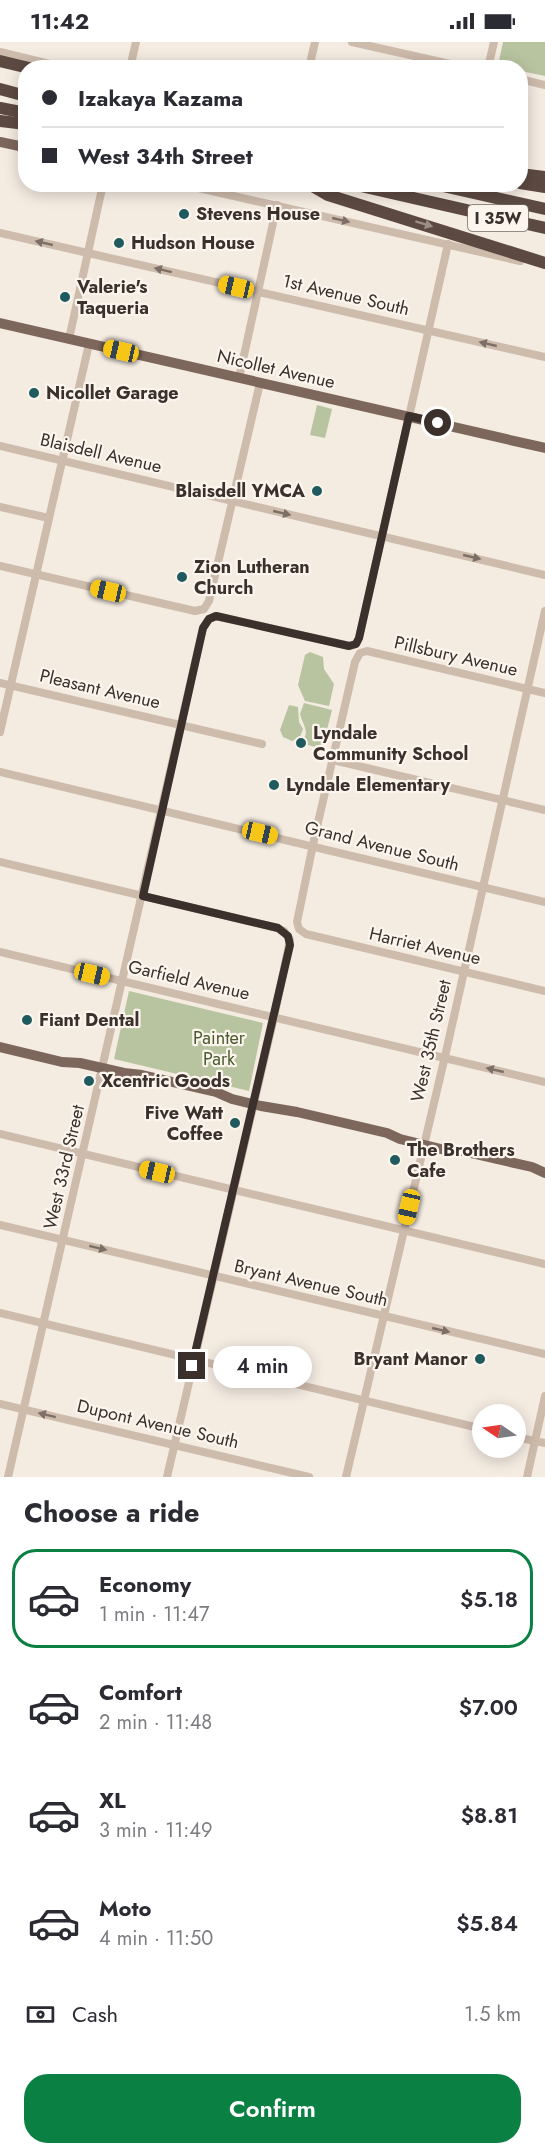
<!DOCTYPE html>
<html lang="en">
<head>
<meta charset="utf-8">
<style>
  :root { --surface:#fff; --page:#f2f2f3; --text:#2b2b33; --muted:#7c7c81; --line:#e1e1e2; --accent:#0b8043 }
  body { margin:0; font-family:Jost,sans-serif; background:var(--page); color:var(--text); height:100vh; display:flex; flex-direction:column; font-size:22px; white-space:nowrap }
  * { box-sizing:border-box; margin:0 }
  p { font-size:20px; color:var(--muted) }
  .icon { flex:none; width:33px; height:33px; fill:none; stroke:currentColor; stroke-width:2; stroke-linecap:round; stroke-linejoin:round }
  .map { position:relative; height:1435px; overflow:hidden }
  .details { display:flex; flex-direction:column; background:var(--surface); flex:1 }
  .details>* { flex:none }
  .top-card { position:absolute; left:18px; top:18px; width:510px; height:132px; border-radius:24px; box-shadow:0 3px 15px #0003; display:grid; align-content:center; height:132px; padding:0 24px; background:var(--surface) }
  .needle { width:39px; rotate:283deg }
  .controls { position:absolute; left:472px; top:1362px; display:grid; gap:12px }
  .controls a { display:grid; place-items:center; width:54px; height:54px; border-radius:50%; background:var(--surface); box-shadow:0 3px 15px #0003; font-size:30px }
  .end { position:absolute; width:27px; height:27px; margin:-14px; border:8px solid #3b302b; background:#fff; box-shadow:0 0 0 3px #fff }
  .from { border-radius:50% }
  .bubble { position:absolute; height:42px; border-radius:21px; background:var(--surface); box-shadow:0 3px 15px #0003; font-size:20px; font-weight:600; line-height:42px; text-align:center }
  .car { position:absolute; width:18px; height:36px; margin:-18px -9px; border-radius:8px; box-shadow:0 0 4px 2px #0007; background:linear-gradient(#f5c518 24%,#345 0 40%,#f5c518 0 76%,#345 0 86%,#f5c518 0) }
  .top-card b { display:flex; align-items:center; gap:21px; height:57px; font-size:22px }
  .top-card b+b { border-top:2px solid var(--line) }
  .top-card i { width:15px; height:15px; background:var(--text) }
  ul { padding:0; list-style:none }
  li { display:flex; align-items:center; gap:18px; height:99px; margin:0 12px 9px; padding:0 12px; border:3px solid transparent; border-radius:24px }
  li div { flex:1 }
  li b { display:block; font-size:22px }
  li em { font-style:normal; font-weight:600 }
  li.selected { border-color:var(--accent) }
  li>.icon { width:54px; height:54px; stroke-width:1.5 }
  h2 { padding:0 24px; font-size:27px; line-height:72px }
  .pay { display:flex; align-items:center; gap:15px; height:66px; padding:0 24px; font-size:22px }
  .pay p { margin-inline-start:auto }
  .button { display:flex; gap:12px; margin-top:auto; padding:12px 24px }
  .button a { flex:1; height:69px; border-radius:24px; background:var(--accent); color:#fff; font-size:24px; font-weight:600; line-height:69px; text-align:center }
  .status { display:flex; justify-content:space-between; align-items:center; height:42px; padding:0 30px; background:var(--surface); direction:ltr }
  .status svg { height:16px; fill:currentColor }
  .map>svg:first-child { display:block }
  .green { fill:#b8c4a0 }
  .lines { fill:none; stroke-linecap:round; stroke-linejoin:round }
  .minor { stroke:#cdbbac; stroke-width:8 }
  .major { stroke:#7d675c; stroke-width:10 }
  .highway { stroke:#5c4a42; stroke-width:12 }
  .oneway { fill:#7d6f65 }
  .oneway2 { fill:#9c8e87 }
  .route { stroke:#3b302b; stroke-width:8 }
  .poi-dot { fill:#1f5a5e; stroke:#fbf5ee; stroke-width:2 }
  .labels { text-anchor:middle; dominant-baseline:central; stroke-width:4.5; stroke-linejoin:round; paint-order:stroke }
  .shield { fill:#fbf5ee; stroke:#756b66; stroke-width:1.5 }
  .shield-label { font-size:16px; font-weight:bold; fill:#3b302b }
  .poi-label { font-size:18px; font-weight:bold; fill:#3b302b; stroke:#fbf5ee; text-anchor:start }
  .street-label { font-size:18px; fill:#3b302b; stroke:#fbf5ee }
  .park-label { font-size:18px; fill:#4a5a2e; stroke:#fbf5ee }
</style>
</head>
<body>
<div class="status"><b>11:42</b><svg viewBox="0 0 49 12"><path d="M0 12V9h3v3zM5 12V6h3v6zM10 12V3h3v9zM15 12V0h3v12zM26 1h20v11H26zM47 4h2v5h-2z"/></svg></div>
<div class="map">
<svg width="545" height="1435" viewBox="0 0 545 1435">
  <rect width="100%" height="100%" fill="#f4ebe1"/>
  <g class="green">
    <polygon points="503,0 545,0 545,34 521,29 520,26 498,24"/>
    <polygon points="317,363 332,367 325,396 310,393"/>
    <polygon points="310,610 323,615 324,627 334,642 329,664 305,659 298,643 305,613"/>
    <path d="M304,661L332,668L322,707L301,701C311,690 303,684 300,672Z"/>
    <polygon points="289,663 298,665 299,680 303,687 300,695 292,699 283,695 280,688"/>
    <polygon points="129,949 263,981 249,1049 114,1017"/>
  </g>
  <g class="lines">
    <g class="minor">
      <polyline points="352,0 468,26"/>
      <polyline points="0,10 66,26"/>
      <polyline points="130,26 136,0"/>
      <polyline points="309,26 315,0"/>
      <polyline points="488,26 494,0"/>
      <polyline points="520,37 545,43"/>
      <polyline points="181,142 520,219"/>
      <polyline points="0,191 545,315"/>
      <polyline points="69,297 103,142"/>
      <polyline points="239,336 277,163"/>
      <polyline points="0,404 545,533"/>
      <polyline points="0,465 49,476"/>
      <polyline points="0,524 195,569 204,567 209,559 260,341"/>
      <polyline points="0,641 262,702"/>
      <polyline points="545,651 367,609 360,611 355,620 314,798 297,880 299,887 306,892 545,949"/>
      <polyline points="0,690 89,302"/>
      <polyline points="333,718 545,768"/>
      <polyline points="0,730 545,860"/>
      <polyline points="0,820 278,886 284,889 290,898 274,975 167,1435"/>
      <polyline points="0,910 545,1040"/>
      <polyline points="0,1092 545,1222"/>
      <polyline points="0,1183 545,1312"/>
      <polyline points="0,1271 483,1387"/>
      <polyline points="0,1362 309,1435"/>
      <polyline points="516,1395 545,1401"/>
      <polyline points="8,1435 203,586 209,577 216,574 350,604 356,602 359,596 448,202"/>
      <polyline points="346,1435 446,1010 545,569"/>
      <polyline points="527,1435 545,1354"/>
    </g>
    <g class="major">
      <polyline points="0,100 24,105"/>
      <polyline points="0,281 545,406"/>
      <polyline points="0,1005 62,1020 80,1021 124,1031 142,1033 216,1050 232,1057 261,1064 297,1070 387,1091 400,1097 445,1108 462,1109 532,1125 545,1131"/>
    </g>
    <g class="highway">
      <polyline points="0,19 29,26"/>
      <polyline points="0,47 26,54"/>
      <polyline points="0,66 26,71"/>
      <polyline points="0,79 26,82"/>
      <polyline points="24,105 26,105"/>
      <polyline points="520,132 545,135"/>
      <polyline points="520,141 545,145"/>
      <polyline points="309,142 328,153 545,221"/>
      <polyline points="352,142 545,186"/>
      <polyline points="434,142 545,167"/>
    </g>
  </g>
  <defs><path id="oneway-solid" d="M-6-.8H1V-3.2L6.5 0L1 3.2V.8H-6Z" transform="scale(1.5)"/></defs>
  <g class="oneway">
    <use href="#oneway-solid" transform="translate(341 178) rotate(13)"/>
    <use href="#oneway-solid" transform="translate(44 201) rotate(-167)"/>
    <use href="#oneway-solid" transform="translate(163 228) rotate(-166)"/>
    <use href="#oneway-solid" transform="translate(488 302) rotate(-167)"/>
    <use href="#oneway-solid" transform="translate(282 471) rotate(13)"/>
    <use href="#oneway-solid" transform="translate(472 515) rotate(13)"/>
    <use href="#oneway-solid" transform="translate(495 1028) rotate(-167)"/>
    <use href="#oneway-solid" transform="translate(98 1206) rotate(14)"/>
    <use href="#oneway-solid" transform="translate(441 1288) rotate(13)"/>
    <use href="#oneway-solid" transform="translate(47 1373) rotate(-166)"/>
  </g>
  <use class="oneway2" href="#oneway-solid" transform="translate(424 182) rotate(17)"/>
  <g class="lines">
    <polyline class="route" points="192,1324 290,903 288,894 278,886 143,854 203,586 209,577 216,574 349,604 356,602 359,596 409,374 438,381"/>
  </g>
  <g class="poi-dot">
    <circle cx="184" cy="172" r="6"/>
    <circle cx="119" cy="201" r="6"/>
    <circle cx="65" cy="255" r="6"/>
    <circle cx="34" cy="351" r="6"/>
    <circle cx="317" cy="449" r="6"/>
    <circle cx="182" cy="535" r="6"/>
    <circle cx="301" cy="701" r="6"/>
    <circle cx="274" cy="743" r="6"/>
    <circle cx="27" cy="978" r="6"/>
    <circle cx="89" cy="1039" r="6"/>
    <circle cx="235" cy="1081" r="6"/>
    <circle cx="395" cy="1118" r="6"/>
    <circle cx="480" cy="1317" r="6"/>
  </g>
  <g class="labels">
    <rect class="shield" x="468" y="163" width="60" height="26" rx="4.5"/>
    <g class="shield-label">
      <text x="498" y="176">I 35W</text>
    </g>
    <g class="poi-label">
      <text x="196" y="172">Stevens House</text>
      <text x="131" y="201">Hudson House</text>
      <text x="77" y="245">Valerie's<tspan x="77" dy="21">Taqueria</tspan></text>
      <text x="46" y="351">Nicollet Garage</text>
      <text x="305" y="449" text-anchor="end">Blaisdell YMCA</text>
      <text x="194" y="525">Zion Lutheran<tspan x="194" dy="21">Church</tspan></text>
      <text x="313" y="691">Lyndale<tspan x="313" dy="21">Community School</tspan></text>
      <text x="286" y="743">Lyndale Elementary</text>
      <text x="39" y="978">Fiant Dental</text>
      <text x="101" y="1039">Xcentric Goods</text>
      <text x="223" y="1071" text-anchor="end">Five Watt<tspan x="223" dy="21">Coffee</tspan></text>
      <text x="407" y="1108">The Brothers<tspan x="407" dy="21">Cafe</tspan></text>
      <text x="468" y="1317" text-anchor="end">Bryant Manor</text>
    </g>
    <g class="street-label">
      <text transform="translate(346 253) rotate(13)">1st Avenue South</text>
      <text transform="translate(276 327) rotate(13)">Nicollet Avenue</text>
      <text transform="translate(101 411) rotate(13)">Blaisdell Avenue</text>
      <text transform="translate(456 614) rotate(13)">Pillsbury Avenue</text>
      <text transform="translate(100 647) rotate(13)">Pleasant Avenue</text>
      <text transform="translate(382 804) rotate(14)">Grand Avenue South</text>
      <text transform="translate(425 904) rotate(13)">Harriet Avenue</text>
      <text transform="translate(189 938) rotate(13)">Garfield Avenue</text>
      <text transform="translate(431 999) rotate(-77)">West 35th Street</text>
      <text transform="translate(64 1125) rotate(-77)">West 33rd Street</text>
      <text transform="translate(311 1241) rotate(13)">Bryant Avenue South</text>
      <text transform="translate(158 1382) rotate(13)">Dupont Avenue South</text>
    </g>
    <g class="park-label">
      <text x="219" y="996">Painter<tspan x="219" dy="21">Park</tspan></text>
    </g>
  </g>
</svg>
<div class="controls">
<a><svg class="needle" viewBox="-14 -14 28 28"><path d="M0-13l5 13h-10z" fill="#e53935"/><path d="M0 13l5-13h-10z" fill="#7c7c81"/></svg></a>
</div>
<i class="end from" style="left:438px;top:381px"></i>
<i class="end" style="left:192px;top:1324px"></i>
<div class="bubble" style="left:213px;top:1304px;width:99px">4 min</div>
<i class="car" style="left:236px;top:245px;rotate:283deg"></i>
<i class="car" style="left:121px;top:309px;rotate:283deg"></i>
<i class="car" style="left:108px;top:549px;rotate:283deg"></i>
<i class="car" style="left:260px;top:791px;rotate:103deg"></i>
<i class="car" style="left:92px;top:932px;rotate:103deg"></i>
<i class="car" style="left:157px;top:1130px;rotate:283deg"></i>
<i class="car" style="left:409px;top:1165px;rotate:193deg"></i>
<div class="top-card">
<b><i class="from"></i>Izakaya Kazama</b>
<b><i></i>West 34th Street</b>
</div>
</div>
<section class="details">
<h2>Choose a ride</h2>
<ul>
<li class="selected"><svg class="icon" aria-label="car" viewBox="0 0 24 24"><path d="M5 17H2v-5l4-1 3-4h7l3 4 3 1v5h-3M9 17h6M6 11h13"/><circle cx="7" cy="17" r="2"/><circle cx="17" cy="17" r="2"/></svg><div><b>Economy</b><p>1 min · 11:47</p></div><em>$5.18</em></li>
<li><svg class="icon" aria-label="car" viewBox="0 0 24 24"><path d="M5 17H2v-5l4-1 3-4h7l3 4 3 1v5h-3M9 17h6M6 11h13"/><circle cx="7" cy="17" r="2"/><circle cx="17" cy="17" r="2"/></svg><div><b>Comfort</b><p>2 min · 11:48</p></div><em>$7.00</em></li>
<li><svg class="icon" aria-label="car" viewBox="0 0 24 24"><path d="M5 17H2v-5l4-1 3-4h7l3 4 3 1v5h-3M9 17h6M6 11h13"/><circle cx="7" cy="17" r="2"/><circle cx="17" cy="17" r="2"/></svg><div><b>XL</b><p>3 min · 11:49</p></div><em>$8.81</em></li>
<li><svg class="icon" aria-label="car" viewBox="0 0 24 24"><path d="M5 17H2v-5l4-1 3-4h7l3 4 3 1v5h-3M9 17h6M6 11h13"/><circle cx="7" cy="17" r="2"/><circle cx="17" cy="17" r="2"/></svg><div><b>Moto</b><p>4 min · 11:50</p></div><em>$5.84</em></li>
</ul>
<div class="pay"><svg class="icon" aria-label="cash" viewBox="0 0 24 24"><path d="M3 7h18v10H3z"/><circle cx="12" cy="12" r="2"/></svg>Cash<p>1.5 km</p></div>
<div class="button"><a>Confirm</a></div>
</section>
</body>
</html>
